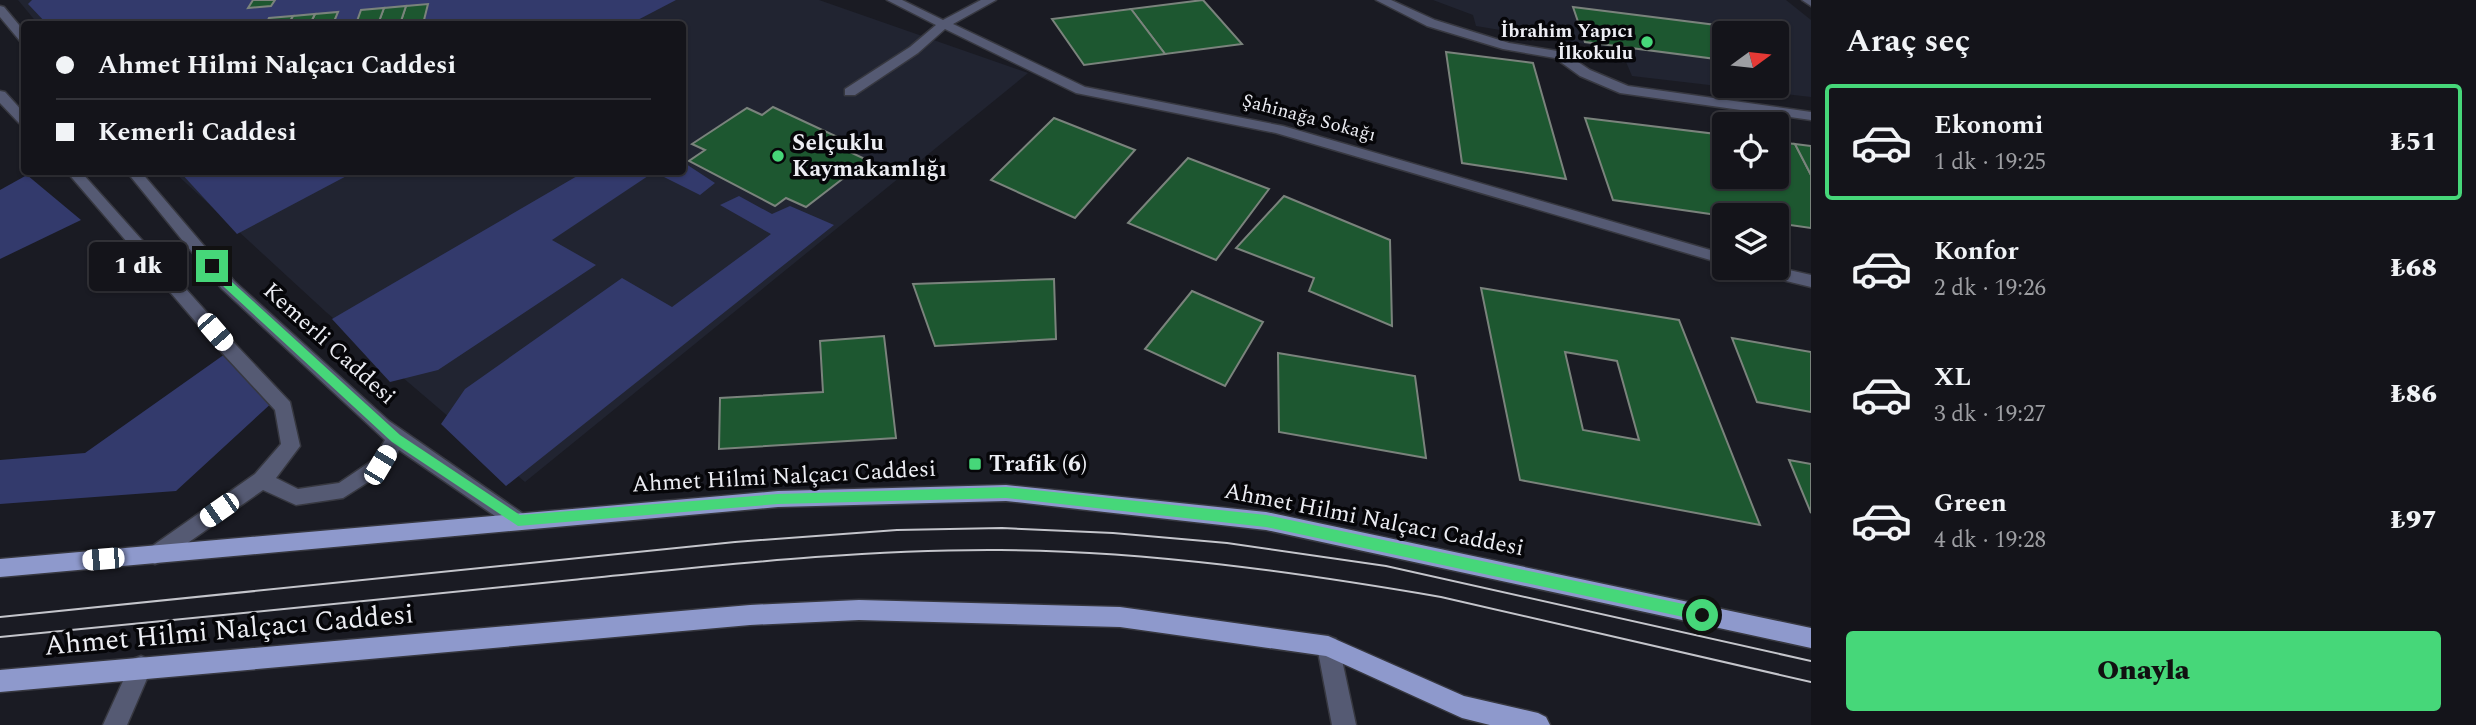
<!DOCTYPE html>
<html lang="tr">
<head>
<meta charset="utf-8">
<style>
  :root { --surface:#14141a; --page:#212127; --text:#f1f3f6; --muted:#9d9ea2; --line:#333339; --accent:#46d779 }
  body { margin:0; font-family:Spectral,serif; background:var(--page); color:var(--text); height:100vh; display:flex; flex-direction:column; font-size:26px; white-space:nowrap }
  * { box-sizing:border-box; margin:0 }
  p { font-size:23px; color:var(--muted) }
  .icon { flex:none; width:38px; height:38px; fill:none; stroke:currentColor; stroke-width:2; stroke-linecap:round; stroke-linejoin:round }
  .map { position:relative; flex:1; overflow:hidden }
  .side { display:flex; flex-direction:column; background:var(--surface); width:665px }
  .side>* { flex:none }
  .guide { position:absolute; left:21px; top:21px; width:665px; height:154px; border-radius:7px; box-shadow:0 2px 5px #0004,0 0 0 2px var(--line); display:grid; align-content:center; height:154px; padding:0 35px; background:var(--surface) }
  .needle { width:46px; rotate:75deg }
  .fabs { position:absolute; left:1712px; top:21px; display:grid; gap:14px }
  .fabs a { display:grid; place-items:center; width:77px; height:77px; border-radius:7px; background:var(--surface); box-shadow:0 2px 5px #0004,0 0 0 2px var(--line); font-size:35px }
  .end { position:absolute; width:32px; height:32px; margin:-16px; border:9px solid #46d779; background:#111; box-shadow:0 0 0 4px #111 }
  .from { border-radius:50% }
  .bubble { position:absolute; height:49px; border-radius:7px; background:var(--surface); box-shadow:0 2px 5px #0004,0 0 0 2px var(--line); font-size:23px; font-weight:800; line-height:49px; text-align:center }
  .car { position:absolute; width:21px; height:42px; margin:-21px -10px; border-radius:9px; box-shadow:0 0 5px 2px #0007; background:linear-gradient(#fff 24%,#345 0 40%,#fff 0 76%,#345 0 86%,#fff 0) }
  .guide b { display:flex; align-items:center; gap:24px; height:66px; font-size:26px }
  .guide b+b { border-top:2px solid var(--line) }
  .guide i { width:18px; height:18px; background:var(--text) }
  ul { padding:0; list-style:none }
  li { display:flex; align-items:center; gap:21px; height:116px; margin:0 14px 10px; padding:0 21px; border:4px solid transparent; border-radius:7px }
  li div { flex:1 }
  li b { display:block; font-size:26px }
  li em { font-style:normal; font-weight:800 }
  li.current { border-color:var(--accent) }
  li>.icon { width:63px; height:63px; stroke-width:1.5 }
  h2 { padding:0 35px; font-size:32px; line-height:84px }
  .primary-button { display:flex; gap:14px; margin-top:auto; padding:14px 35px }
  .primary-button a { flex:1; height:80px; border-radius:7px; background:var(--accent); color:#111; font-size:28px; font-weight:800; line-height:80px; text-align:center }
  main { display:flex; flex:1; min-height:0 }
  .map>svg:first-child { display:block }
  .built { fill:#212431; fill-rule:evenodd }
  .green { fill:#333a6c }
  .building { fill:#1d5730; stroke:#7a837c; stroke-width:2; fill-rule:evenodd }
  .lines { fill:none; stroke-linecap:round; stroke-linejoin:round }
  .minor-casing { stroke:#373840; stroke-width:3 }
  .major-casing { stroke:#373840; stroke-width:3 }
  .minor { fill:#555a73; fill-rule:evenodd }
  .major { fill:#8e99cc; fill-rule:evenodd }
  .tram { stroke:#c4c5cb; stroke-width:2 }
  .route { fill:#46d779 }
  .poi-dot { fill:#46d779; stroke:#060609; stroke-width:2.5 }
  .labels { text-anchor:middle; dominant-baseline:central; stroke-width:7; stroke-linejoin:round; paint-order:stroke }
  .far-poi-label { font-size:19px; font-weight:bold; fill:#ecedf3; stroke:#060609; text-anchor:end }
  .far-street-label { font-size:19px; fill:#ecedf3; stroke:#060609 }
  .poi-label { font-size:23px; font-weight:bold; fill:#ecedf3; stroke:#060609; text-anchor:start }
  .street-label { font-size:23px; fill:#ecedf3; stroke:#060609 }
  .near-street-label { font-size:28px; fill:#ecedf3; stroke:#060609 }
</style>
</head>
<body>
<main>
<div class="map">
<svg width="1811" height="725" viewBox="0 0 1811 725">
  <rect width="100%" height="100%" fill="#1a1b23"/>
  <g class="built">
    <polygon points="18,0 819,0 1028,73 525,482 326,312 174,172 682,172 682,24 38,24"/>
    <path d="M1433,0H1786L1811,20V97L1632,76L1621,50L1476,26L1473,15ZM1724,33H1776V86H1724Z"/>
  </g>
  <g class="green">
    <polygon points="32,0 676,0 630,24 47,24 28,4"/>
    <polygon points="683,162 715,183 700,195 654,172 552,240 596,265 438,370 390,382 332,319 584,172 682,172"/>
    <polygon points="180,172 354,172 237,234"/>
    <polygon points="27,175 81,220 0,259 0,190"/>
    <polygon points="739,196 772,214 790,206 834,225 506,486 441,424 465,389 622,278 672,307 771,234 720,205"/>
    <polygon points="225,354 275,400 176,491 0,504 0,460 85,453"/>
  </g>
  <g class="building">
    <polygon points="253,0 275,0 271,6 248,8"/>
    <polygon points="1203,0 1242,44 1165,54 1131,9"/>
    <polygon points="428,4 423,24 400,24 406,6"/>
    <polygon points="406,6 400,24 378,24 384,8"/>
    <polygon points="1573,7 1740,28 1743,33 1724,33 1724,60 1585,42"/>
    <polygon points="384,8 378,24 356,24 361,10"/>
    <polygon points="1131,9 1165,54 1084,65 1052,19"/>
    <polygon points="338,12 333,24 310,24 315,14"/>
    <polygon points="315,14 310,24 288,24 293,16"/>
    <polygon points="293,16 288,24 266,24 269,18"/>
    <polygon points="1446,52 1533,63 1566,179 1462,163"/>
    <polygon points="773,107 859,147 852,153 867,160 806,207 786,198 775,206 689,161 705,150 692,144 747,108 762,115"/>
    <polygon points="1054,118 1135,150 1075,218 991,180"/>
    <polygon points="1585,118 1724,135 1724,177 1776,177 1776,142 1795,144 1811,175 1811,228 1776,223 1776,215 1724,216 1613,200"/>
    <polygon points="1795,144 1811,146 1811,175"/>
    <polygon points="1188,158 1269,189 1216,260 1128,223"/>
    <polygon points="1284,196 1390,240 1392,326 1309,291 1314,278 1236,248"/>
    <polygon points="1054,279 1056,339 935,346 913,284"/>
    <path d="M1481,288L1679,320L1760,525L1520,480ZM1565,352L1617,361L1639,440L1583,430Z"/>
    <polygon points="1192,291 1263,322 1225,386 1145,349"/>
    <polygon points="884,336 896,438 719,449 720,398 823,392 820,341"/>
    <polygon points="1732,338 1811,352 1811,412 1757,402"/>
    <polygon points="1278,353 1415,376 1426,458 1279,432"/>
    <polygon points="1789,460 1811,464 1811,513"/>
  </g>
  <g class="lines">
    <defs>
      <g id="minor">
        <polygon points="887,0 902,0 943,20 981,0 996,0 953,24 1085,87 1283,126 1724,254 1724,264 1276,133 1076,93 945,29 918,53 855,95 845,95 845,89 910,47 936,25"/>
        <polygon points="1376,0 1391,0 1435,20 1509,43 1563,52 1590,70 1628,86 1811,112 1811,120 1620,93 1580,76 1555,58 1503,49 1427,26"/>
        <polygon points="1802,0 1811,0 1811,6"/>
        <polygon points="0,6 4,7 24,31 24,42 20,41 0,17"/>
        <polygon points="0,91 5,92 24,113 24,124 19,123 0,103"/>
        <polygon points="67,172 81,172 237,346 290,402 300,446 276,478 298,489 339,483 373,460 385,440 222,289 127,172 141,172 234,281 389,421 525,515 528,521 525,527 518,530 511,527 399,450 387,470 343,498 296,505 263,490 162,561 155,564 148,561 145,555 148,549 255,474 281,444 275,410 225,356"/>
        <polygon points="1776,267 1811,275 1811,287 1749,272 1747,268"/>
        <polygon points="1328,636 1336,639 1339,646 1356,725 1332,725 1317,646 1320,639"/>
        <polygon points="141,656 149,659 152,667 127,725 103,725 133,659"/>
      </g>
      <g id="major">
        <polygon points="1006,485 1266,512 1811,628 1811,648 1266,530 1006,501 778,507 0,577 0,559 778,491"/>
        <polygon points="859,600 1120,607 1328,636 1464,696 1538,713 1546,717 1550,725 1490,725 1462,718 1326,656 1120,627 859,620 750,625 0,692 0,670 750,605"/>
      </g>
    </defs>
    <use href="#minor" class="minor-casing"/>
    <use href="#major" class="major-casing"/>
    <use href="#minor" class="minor"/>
    <use href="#major" class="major"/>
    <g class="tram">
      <polyline points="0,617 735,542 897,530 1002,528 1113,533 1227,543 1386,566 1811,661"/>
      <path d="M0,637C191,619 381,599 572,580C714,566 857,549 1000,550C1148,551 1295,572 1441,597L1811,682"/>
    </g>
  </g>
  <polygon class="route" points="209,264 216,264 232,282 400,435 520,515 778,494 1006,487 1266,515 1702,608 1709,615 1702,621 1266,527 1006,498 778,504 518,526 392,442 224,287 209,268"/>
  <g class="poi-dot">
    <circle cx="1647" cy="42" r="7"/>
    <circle cx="778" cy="156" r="7"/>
    <rect x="968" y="457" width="14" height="14" rx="3.5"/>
  </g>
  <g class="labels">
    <g class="far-poi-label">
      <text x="1633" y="31">İbrahim Yapıcı<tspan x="1633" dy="22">İlkokulu</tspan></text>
    </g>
    <g class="far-street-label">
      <text transform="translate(1309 118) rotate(15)">Şahinağa Sokağı</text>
    </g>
    <g class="poi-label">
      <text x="792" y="143">Selçuklu<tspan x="792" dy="26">Kaymakamlığı</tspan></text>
      <text x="989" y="464">Trafik (6)</text>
    </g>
    <g class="street-label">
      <text transform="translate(329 344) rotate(42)">Kemerli Caddesi</text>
      <text transform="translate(784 477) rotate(-3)">Ahmet Hilmi Nalçacı Caddesi</text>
      <text transform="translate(1374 520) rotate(11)">Ahmet Hilmi Nalçacı Caddesi</text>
    </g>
    <g class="near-street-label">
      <text transform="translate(229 630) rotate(-5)">Ahmet Hilmi Nalçacı Caddesi</text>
    </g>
  </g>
</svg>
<div class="fabs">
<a><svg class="needle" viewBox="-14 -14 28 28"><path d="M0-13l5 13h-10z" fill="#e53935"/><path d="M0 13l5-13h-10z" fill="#9d9ea2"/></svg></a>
<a><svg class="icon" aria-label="locate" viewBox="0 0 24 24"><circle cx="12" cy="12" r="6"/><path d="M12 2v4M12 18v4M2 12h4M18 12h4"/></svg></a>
<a><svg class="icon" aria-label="layers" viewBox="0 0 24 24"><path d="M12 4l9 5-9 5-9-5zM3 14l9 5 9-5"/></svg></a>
</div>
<i class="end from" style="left:1702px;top:615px"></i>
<i class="end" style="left:212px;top:266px"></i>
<div class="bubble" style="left:89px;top:242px;width:98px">1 dk</div>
<i class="car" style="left:215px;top:332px;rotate:139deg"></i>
<i class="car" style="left:380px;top:465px;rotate:31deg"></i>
<i class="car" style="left:219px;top:510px;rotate:235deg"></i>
<i class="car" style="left:103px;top:559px;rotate:265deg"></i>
<div class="guide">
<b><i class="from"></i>Ahmet Hilmi Nalçacı Caddesi</b>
<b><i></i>Kemerli Caddesi</b>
</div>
</div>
<section class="side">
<h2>Araç seç</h2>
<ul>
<li class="current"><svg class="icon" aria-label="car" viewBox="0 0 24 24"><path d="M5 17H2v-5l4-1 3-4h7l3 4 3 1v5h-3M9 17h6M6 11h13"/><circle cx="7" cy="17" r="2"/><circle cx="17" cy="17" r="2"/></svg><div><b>Ekonomi</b><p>1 dk · 19:25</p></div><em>₺51</em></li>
<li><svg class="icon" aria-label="car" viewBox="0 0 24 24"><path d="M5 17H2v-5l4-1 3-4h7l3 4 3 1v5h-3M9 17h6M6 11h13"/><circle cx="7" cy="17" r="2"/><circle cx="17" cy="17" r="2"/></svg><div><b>Konfor</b><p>2 dk · 19:26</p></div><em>₺68</em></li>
<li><svg class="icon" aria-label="car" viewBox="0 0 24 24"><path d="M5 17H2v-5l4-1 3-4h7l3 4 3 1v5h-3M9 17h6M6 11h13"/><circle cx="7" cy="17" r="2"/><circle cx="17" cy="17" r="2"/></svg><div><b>XL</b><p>3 dk · 19:27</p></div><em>₺86</em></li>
<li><svg class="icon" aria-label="car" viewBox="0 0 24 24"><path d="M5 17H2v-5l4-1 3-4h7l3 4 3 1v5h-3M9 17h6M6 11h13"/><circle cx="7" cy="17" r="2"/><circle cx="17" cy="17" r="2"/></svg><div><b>Green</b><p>4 dk · 19:28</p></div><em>₺97</em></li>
</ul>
<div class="primary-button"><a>Onayla</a></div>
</section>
</main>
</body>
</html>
